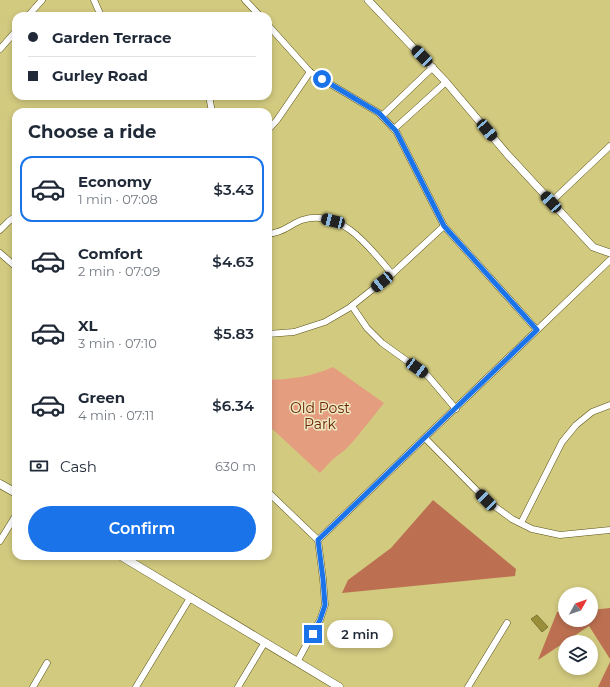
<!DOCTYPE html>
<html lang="en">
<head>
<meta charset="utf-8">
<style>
  :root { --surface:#fff; --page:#f2f2f3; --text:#1f2937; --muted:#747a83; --line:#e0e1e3; --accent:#1a73e8 }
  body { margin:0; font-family:Montserrat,sans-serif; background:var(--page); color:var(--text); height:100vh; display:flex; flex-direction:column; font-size:15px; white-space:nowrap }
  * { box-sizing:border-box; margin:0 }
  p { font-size:13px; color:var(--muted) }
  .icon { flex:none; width:22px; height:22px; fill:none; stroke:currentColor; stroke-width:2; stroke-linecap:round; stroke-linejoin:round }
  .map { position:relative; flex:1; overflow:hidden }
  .side { position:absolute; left:12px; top:108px; width:260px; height:452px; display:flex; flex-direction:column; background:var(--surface); border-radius:12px; box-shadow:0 2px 6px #0003 }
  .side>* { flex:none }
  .hud { position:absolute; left:12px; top:12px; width:260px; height:88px; border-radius:12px; box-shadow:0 2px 6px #0003; display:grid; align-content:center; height:88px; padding:0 16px; background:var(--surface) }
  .needle { width:26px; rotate:50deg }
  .fabs { position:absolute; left:558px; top:587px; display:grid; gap:8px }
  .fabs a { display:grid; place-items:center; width:40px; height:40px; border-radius:50%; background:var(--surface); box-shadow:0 2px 6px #0003; font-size:20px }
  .end { position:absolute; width:18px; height:18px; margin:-9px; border:5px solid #1a73e8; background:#fff; box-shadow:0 0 0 2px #fff }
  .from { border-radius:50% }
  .bubble { position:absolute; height:28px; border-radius:14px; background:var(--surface); box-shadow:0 2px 6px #0003; font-size:13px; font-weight:600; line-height:28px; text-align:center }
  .car { position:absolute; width:12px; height:24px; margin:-12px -6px; border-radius:5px; box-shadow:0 0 3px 1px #0007; background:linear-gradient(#222 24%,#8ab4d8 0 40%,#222 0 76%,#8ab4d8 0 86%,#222 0) }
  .hud b { display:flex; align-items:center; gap:14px; height:38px; font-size:15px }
  .hud b+b { border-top:1px solid var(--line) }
  .hud i { width:10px; height:10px; background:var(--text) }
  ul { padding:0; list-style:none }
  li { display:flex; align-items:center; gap:12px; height:66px; margin:0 8px 6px; padding:0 8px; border:2px solid transparent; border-radius:12px }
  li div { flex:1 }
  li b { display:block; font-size:15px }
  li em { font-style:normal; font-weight:600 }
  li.selected { border-color:var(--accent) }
  li>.icon { width:36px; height:36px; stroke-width:1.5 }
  h2 { padding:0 16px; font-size:18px; line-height:48px }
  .pay { display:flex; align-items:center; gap:10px; height:44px; padding:0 16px; font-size:15px }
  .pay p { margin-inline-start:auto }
  .action { display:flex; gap:8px; margin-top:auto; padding:8px 16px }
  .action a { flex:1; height:46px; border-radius:24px; background:var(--accent); color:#fff; font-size:16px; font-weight:600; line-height:46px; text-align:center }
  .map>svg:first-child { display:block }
  .green { fill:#e59d80 }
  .forest { fill:#bc7051 }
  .water { fill:#998e39; stroke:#7d7430 }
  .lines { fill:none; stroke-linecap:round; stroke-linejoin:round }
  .minor-casing { stroke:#595219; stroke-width:7 }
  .tertiary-casing { stroke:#595219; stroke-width:8 }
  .secondary-casing { stroke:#595219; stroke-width:9 }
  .minor { stroke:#fff; stroke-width:6 }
  .tertiary { stroke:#fff; stroke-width:7 }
  .secondary { stroke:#fff; stroke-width:8 }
  .route { stroke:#1a73e8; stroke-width:5 }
  .labels { text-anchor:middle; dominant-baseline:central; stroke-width:3; stroke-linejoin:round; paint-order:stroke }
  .park-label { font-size:14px; fill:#6c2501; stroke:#ede9c5 }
</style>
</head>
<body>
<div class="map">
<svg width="610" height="687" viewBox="0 0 610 687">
  <rect width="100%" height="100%" fill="#d2ca7f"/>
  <path class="green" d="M333,367L384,403L356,438L346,449L332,460L320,473L268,425V380C292,379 311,377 333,367Z"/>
  <g class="forest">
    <polygon points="433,500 516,569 515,576 342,593 348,580 391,548"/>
    <polygon points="610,608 610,659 589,626 538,660 557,612 565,611 565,620 591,620 591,610"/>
    <polygon points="610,662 610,687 598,687"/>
  </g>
  <polygon class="water" points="537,615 548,627 542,632 531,619"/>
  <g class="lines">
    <defs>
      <g id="minor">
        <polyline points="94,0 101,16"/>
        <polyline points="245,0 260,16"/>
        <polyline points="28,16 42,0"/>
        <polyline points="268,25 310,72 379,113 396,131 444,226 537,330"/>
        <polyline points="0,49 16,31"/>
        <polyline points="209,96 212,112"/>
        <polyline points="382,116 433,67"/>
        <polyline points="394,129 446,82"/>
        <polyline points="268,130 277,120 310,72"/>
        <polyline points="551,202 610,146"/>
        <polyline points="0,230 9,221 16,216"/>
        <path d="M268,234C271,234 274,233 277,232C286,230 293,223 302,220C342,208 370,248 392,274"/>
        <polyline points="0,253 16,267"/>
        <polyline points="352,306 367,328 382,343 428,376 456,409"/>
        <polyline points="268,334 294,332 325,322 349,308 392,274 444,226"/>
        <polyline points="425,438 486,500 512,519 532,529 560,535 610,530"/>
        <polyline points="268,492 318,540 323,579 325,605 320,620 297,662"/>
        <polyline points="521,523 562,442 576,425 592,412 610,405"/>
        <polyline points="318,540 610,260"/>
        <polyline points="0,541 16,515"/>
        <polyline points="33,687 47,663"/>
        <polyline points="136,687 190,598"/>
        <polyline points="238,687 265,642"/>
        <polyline points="468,687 507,623"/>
      </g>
      <polyline id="tertiary" points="368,0 446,82 507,154 593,247 610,253"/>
      <g id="secondary">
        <polyline points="0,484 16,493"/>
        <polyline points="121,556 339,687"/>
      </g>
    </defs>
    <use href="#minor" class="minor-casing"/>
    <use href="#tertiary" class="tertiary-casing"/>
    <use href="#secondary" class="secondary-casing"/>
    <use href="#minor" class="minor"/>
    <use href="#tertiary" class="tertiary"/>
    <use href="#secondary" class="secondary"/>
  </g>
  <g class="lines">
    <polyline class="route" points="313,634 320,620 325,605 323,579 318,540 537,330 444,226 396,131 379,113 322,79"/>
  </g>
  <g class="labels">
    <g class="park-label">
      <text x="320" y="408">Old Post<tspan x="320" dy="16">Park</tspan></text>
    </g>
  </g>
</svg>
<div class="fabs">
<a><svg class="needle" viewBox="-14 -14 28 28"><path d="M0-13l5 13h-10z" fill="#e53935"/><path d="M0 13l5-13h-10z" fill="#747a83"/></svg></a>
<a><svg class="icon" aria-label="layers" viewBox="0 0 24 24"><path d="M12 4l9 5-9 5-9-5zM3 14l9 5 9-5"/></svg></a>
</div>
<i class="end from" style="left:322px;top:79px"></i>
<i class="end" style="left:313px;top:634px"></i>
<div class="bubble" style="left:327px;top:620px;width:66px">2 min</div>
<i class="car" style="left:422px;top:56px;rotate:316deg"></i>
<i class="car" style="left:487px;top:130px;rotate:140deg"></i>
<i class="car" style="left:551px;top:202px;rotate:318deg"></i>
<i class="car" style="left:333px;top:221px;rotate:284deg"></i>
<i class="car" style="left:382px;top:282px;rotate:231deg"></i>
<i class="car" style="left:417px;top:368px;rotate:126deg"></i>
<i class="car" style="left:486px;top:500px;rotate:316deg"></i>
<div class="hud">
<b><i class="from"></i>Garden Terrace</b>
<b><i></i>Gurley Road</b>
</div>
<section class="side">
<h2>Choose a ride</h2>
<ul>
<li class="selected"><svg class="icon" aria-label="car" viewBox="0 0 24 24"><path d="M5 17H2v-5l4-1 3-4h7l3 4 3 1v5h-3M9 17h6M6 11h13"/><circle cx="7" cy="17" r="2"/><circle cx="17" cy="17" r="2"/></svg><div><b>Economy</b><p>1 min · 07:08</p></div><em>$3.43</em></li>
<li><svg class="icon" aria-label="car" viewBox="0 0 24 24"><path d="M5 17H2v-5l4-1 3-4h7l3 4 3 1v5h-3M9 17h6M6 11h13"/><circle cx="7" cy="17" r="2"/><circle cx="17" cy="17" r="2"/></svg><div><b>Comfort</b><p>2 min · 07:09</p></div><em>$4.63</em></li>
<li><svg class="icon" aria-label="car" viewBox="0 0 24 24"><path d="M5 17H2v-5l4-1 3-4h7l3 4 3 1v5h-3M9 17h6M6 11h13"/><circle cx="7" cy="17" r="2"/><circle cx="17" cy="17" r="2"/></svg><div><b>XL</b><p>3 min · 07:10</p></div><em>$5.83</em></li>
<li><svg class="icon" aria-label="car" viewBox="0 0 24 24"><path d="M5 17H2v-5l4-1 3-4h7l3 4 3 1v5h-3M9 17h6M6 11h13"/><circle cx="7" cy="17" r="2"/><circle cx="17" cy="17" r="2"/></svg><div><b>Green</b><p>4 min · 07:11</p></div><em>$6.34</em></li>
</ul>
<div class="pay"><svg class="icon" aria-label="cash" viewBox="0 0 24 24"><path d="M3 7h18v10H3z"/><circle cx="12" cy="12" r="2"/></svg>Cash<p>630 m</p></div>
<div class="action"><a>Confirm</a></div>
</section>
</div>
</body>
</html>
